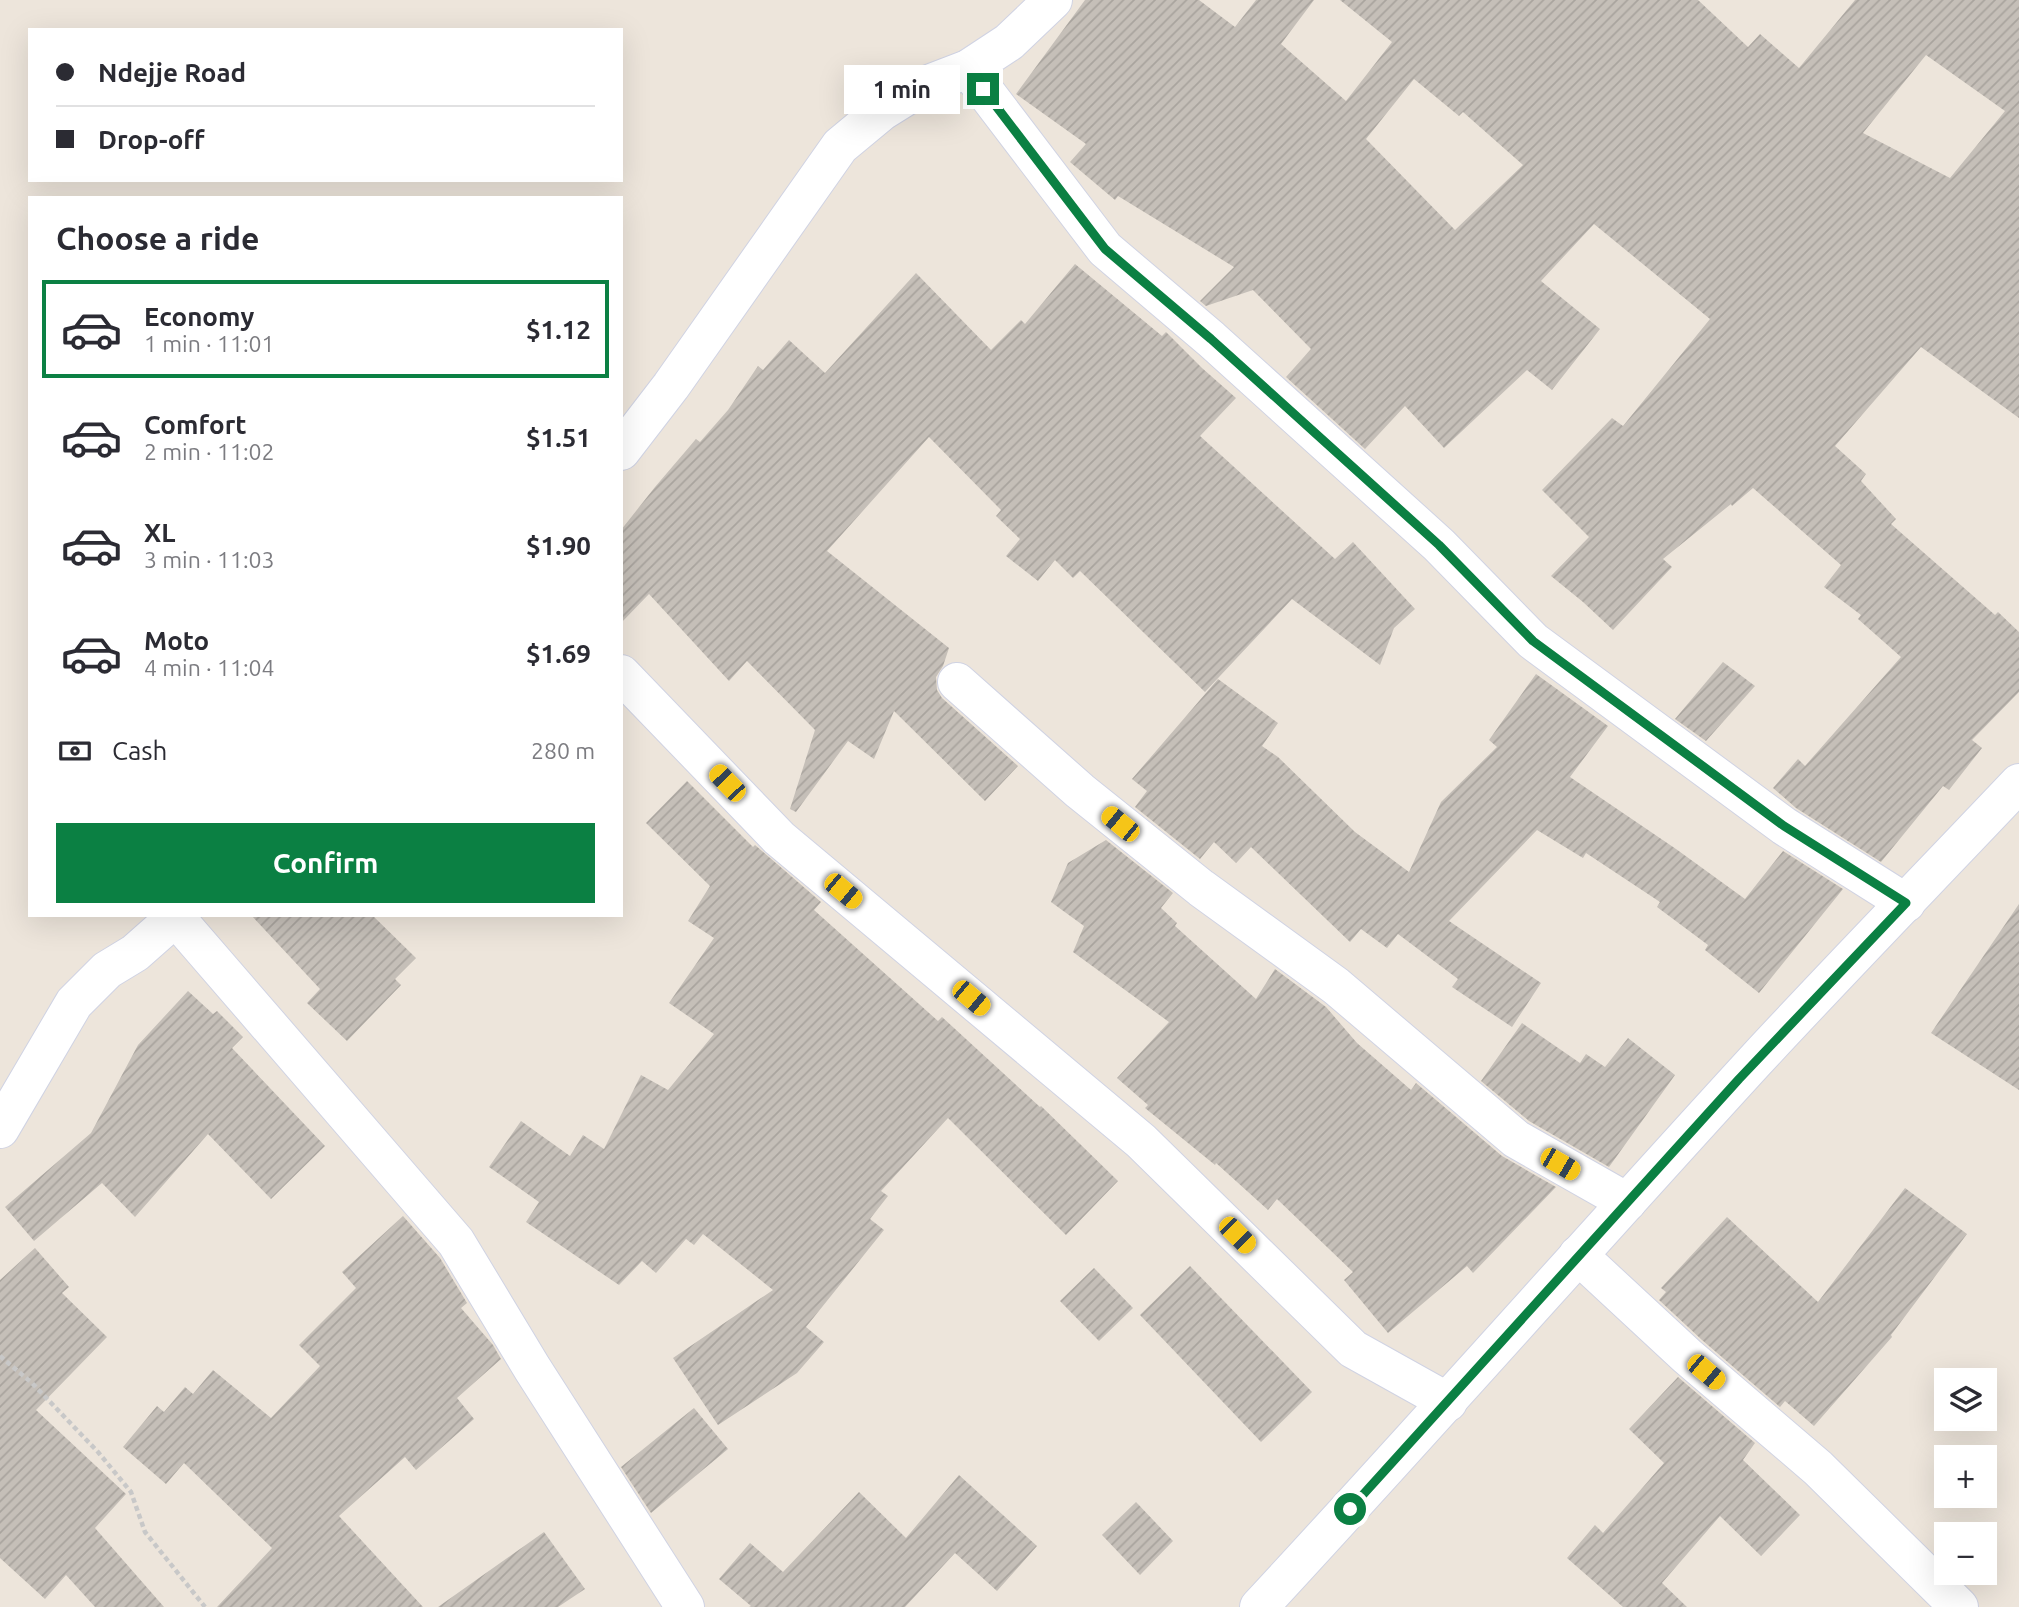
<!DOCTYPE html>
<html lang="en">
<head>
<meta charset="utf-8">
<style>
  :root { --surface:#fff; --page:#f2f2f3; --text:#2b2b33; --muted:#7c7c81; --line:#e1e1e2; --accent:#0b8043 }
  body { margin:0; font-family:Ubuntu,sans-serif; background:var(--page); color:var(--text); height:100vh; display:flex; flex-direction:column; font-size:26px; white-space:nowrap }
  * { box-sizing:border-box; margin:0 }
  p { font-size:23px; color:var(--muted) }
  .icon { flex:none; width:38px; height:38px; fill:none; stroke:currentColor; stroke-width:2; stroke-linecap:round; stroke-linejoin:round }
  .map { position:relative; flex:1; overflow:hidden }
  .side { position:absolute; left:28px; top:196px; width:595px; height:721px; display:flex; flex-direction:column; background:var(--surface); border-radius:0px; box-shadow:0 7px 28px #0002 }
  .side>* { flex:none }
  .top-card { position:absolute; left:28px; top:28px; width:595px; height:154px; border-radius:0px; box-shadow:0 7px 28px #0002; display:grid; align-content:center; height:154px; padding:0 28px; background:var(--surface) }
  .buttons { position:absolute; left:1934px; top:1368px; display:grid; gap:14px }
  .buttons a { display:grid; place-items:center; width:63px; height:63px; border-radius:0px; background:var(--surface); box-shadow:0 7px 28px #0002; font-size:35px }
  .end { position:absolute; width:32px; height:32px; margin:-16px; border:9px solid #0b8043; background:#fff; box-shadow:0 0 0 4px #fff }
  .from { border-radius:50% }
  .bubble { position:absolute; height:49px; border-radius:0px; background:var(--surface); box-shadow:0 7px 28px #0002; font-size:23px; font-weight:700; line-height:49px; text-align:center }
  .car { position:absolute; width:21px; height:42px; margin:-21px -10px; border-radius:9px; box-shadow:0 0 5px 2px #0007; background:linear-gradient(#f5c518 24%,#345 0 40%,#f5c518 0 76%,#345 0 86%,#f5c518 0) }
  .top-card b { display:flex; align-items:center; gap:24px; height:66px; font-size:26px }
  .top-card b+b { border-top:2px solid var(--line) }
  .top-card i { width:18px; height:18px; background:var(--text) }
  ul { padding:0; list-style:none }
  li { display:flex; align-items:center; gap:21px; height:98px; margin:0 14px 10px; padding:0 14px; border:4px solid transparent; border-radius:0px }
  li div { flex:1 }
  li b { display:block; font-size:26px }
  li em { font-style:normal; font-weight:700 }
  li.on { border-color:var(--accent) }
  li>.icon { width:63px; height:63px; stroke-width:1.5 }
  h2 { padding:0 28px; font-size:32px; line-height:84px }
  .pay { display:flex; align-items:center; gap:18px; height:77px; padding:0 28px; font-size:26px }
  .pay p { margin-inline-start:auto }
  .action { display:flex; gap:14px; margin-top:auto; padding:14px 28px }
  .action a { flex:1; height:80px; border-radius:0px; background:var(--accent); color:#fff; font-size:28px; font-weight:700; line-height:80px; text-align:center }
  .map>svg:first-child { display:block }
  .building { fill:url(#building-hatch); fill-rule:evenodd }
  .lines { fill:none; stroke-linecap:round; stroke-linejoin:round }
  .minor-casing { stroke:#d0d3e3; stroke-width:40 }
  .tertiary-casing { stroke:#d0d3e3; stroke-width:40 }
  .path { stroke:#c8c8c8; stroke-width:4.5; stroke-dasharray:5 3.5; stroke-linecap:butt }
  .minor { stroke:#fff; stroke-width:38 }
  .tertiary { stroke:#fff; stroke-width:38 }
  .route { stroke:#0b8043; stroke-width:9 }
</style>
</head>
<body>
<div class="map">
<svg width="2019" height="1607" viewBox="0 0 2019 1607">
  <defs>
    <pattern id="building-hatch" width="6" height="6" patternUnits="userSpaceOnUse" patternTransform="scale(1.75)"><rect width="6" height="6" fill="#c5bfb8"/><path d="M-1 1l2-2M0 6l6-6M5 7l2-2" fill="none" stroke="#a9a49e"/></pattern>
  </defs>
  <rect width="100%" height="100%" fill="#ede5db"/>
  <g class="building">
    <path d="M1085,0H1199L1235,27L1256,0H1314L1281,44L1346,101L1392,42L1340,0H1698L1748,47L1760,34L1799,68L1855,0H2019V418L1921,347L1835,446L1866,474L1861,481L1896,519L1891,524L1995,615L1998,612L2019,632V692L1972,740L1982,748L1949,790L1943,786L1881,862L1796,808L1773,788L1798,759L1805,766L1901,657L1858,619L1861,615L1824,587L1841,565L1753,488L1732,506L1731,504L1663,559L1672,567L1613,630L1583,602L1551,576L1589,537L1542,490L1612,418L1623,426L1710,319L1594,224L1541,281L1600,329L1552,390L1527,370L1444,448L1405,406L1365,449L1286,377L1311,349L1253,290L1206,306L1200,301L1234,267L1118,196L1115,200L1070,162L1086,144L1016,94ZM1926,55L2005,111L1950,178L1863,133ZM1414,79L1459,116L1463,112L1523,165L1455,230L1366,139Z"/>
    <polygon points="1075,264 1162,336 1166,332 1202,368 1236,398 1200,436 1335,559 1353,542 1415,609 1394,628 1380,665 1292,599 1205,692 1080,571 1073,578 1055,560 1038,581 1006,556 1020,539 996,516 1001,510 929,437 827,551 949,648 943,666 936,677 937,690 942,698 1018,766 985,801 894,711 874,759 848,741 796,812 790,809 815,730 747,661 729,681 649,594 621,623 621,530 655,487 696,439 700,442 728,410 758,366 763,370 789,340 825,373 916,273 991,350 1021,320 1025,324"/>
    <polygon points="1723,662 1755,686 1706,741 1675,719"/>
    <polygon points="1536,674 1608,726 1570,777 1676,849 1745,899 1783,851 1843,889 1759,993 1705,950 1708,945 1657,907 1660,902 1586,853 1583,858 1537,830 1449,921 1541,983 1512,1027 1452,987 1458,979 1398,934 1387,948 1361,929 1350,942 1251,847 1236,863 1214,842 1200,859 1135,807 1147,791 1132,779 1218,679 1278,723 1262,746 1278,757 1355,832 1409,872 1441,802 1497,747 1489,740"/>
    <polygon points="687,781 753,847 755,845 821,902 814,910 938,1021 942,1017 1040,1107 1041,1106 1118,1181 1066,1235 948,1118 881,1191 888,1196 870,1219 884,1230 806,1327 824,1342 797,1373 718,1425 673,1358 773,1290 703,1234 694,1245 686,1239 656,1273 642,1261 619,1285 526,1222 539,1202 489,1167 521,1121 570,1156 583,1135 604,1149 641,1075 668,1090 714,1034 669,1003 714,938 688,921 710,886 646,823"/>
    <polygon points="1106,840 1173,893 1161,908 1177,923 1175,926 1256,999 1275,969 1326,1007 1357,1043 1411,1090 1416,1083 1502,1156 1556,1187 1473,1273 1467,1266 1388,1333 1344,1280 1353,1272 1277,1199 1268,1210 1216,1163 1215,1165 1145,1108 1148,1105 1117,1078 1169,1022 1073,952 1084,926 1051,902 1068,863"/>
    <polygon points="2019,904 2019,1090 1931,1033"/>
    <polygon points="251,915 372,915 416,958 395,979 401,985 347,1041 307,1003 320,989"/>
    <polygon points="188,991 213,1014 217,1011 243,1037 232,1048 325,1146 271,1199 208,1134 135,1217 102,1183 34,1241 5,1207 91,1133 138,1045"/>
    <polygon points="1522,1023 1580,1063 1586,1054 1605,1067 1628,1038 1675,1075 1609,1167 1529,1121 1481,1081"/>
    <polygon points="1905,1188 1967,1234 1891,1335 1892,1337 1814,1426 1785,1401 1780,1407 1702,1340 1659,1300 1666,1292 1661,1288 1727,1217 1818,1302"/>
    <polygon points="403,1216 440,1258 467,1303 461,1308 493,1345 501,1359 457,1398 474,1419 416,1470 405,1457 339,1516 423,1607 217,1607 272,1548 184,1463 166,1484 123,1447 157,1406 164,1412 185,1387 193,1394 213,1370 271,1418 320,1366 299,1345 356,1288 342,1272"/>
    <polygon points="35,1248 69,1287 62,1293 107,1337 36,1410 126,1494 95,1528 164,1607 95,1607 66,1575 45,1599 0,1558 0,1280"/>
    <polygon points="1190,1266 1312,1392 1261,1442 1140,1315"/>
    <polygon points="1094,1268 1133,1308 1099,1341 1060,1301"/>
    <polygon points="1678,1377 1755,1443 1743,1460 1800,1515 1761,1556 1720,1516 1662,1583 1687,1607 1623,1607 1567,1558 1595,1525 1603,1533 1664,1463 1629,1429"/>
    <polygon points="694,1408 728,1449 651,1513 621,1467"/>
    <polygon points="959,1475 1037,1546 997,1591 955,1553 905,1607 749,1607 751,1606 719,1579 750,1543 783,1572 859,1492 906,1538"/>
    <polygon points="1136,1502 1173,1541 1140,1575 1102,1535"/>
    <polygon points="544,1532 585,1589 558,1607 438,1607"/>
  </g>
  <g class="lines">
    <defs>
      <g id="minor">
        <polyline points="968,69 1105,249 1211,339 1439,545 1533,641 1784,826 1906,903"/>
        <polyline points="621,451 671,386 840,146 881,112 921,87 968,69 1009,42 1053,0"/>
        <polyline points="621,674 779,838 1141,1141 1353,1349 1448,1402"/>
        <polyline points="957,682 1080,791 1201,888 1336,986 1516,1139 1627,1202"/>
        <polyline points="176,918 456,1242 532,1368 685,1607"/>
        <polyline points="0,1129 74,1003 107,970 135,953 178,915"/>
        <polyline points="1578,1255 1687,1356 1818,1468 1959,1607"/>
      </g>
      <path id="tertiary" d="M1259,1607C1426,1427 1589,1242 1755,1061C1842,967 1931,876 2019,783"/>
    </defs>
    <use href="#minor" class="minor-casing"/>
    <use href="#tertiary" class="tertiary-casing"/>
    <polyline class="path" points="0,1356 32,1383 98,1452 131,1492 145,1532 205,1607"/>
    <use href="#minor" class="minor"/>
    <use href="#tertiary" class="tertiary"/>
  </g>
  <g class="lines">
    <polyline class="route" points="983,89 1105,249 1211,339 1439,545 1533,641 1784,826 1906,903 1739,1079 1350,1509"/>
  </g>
</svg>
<div class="buttons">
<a><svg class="icon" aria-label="layers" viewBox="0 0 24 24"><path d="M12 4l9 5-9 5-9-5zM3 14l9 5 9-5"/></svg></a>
<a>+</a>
<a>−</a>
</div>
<i class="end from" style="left:1350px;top:1509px"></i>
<i class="end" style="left:983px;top:89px"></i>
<div class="bubble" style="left:844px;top:65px;width:116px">1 min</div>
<i class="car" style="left:727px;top:783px;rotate:316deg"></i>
<i class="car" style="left:1120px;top:824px;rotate:309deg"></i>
<i class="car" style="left:843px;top:891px;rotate:130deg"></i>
<i class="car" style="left:971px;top:998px;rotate:130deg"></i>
<i class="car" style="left:1560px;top:1164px;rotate:120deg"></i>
<i class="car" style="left:1237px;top:1235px;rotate:135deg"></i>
<i class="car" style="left:1706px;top:1372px;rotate:130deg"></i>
<div class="top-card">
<b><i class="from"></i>Ndejje Road</b>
<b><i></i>Drop-off</b>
</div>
<section class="side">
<h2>Choose a ride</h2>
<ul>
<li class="on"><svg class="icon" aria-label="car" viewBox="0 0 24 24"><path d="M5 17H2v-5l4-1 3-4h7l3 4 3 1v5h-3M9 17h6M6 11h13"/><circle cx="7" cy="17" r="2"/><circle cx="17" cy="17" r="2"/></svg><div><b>Economy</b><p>1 min · 11:01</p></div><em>$1.12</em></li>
<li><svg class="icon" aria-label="car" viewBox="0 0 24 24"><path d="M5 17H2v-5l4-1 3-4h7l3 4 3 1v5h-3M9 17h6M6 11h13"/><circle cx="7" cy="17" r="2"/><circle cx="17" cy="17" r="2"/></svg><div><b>Comfort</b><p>2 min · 11:02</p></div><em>$1.51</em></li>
<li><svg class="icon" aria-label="car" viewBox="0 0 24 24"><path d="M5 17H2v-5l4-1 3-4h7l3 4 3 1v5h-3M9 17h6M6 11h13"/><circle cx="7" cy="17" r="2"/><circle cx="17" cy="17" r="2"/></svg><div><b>XL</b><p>3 min · 11:03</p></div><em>$1.90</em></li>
<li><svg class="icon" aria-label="car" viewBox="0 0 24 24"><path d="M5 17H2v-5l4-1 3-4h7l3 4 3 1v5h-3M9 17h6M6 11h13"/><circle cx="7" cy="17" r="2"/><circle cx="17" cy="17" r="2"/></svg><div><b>Moto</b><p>4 min · 11:04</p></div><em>$1.69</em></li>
</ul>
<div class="pay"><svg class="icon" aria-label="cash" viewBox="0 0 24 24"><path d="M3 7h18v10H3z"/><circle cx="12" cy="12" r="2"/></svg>Cash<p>280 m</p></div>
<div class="action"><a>Confirm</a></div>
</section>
</div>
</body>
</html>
